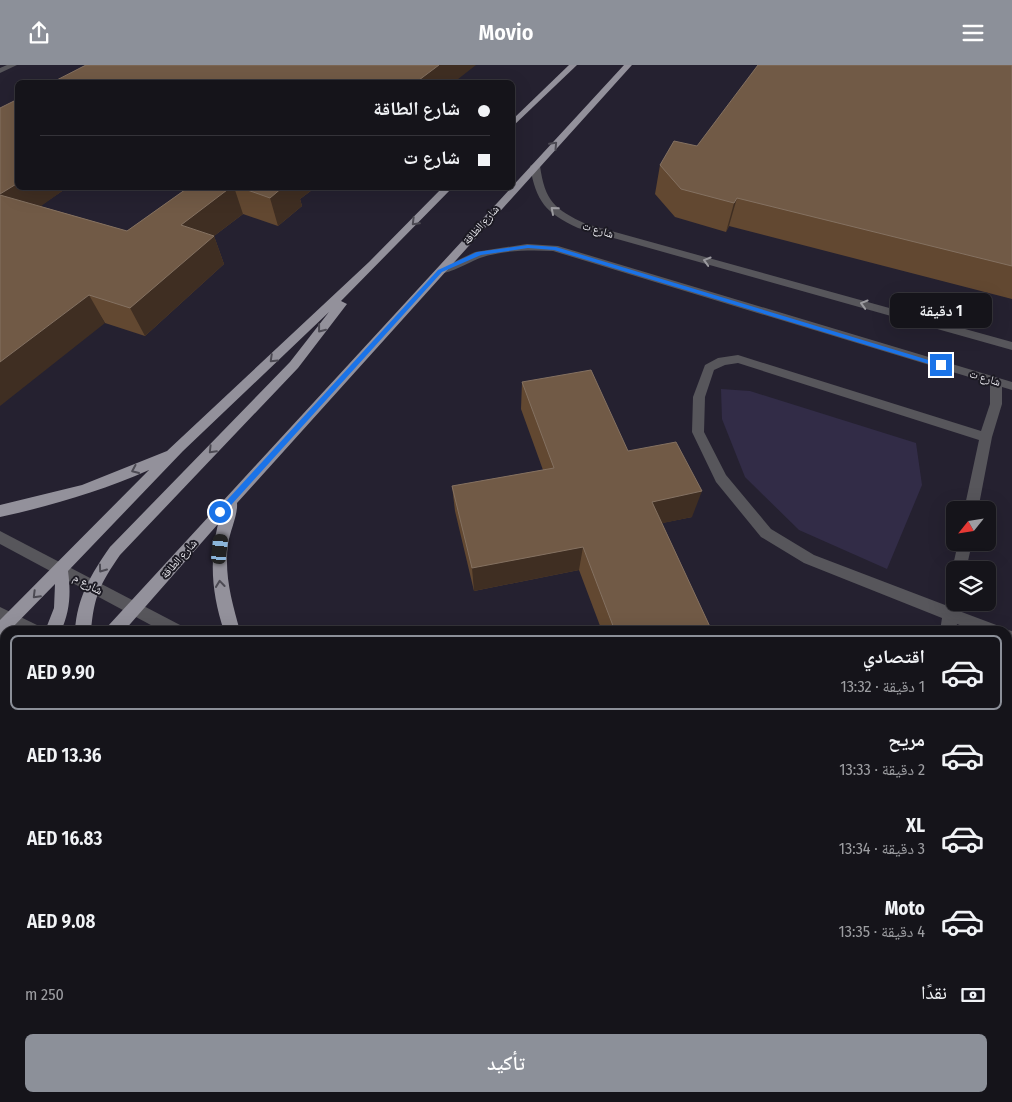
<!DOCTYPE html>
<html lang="ar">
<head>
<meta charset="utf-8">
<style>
  :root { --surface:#15141a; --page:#222127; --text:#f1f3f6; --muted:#9d9ea2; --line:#343339; --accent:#8c9099 }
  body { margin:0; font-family:"Fira Sans Condensed","Noto Naskh Arabic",sans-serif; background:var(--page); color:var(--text); direction:rtl; height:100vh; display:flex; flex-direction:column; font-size:19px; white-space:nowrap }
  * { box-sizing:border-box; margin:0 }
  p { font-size:16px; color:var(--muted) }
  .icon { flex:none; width:28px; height:28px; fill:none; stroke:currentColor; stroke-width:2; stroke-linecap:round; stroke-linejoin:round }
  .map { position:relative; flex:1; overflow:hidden; direction:ltr }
  .sheet { position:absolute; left:0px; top:561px; width:1012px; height:476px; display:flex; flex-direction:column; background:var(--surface); border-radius:15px 15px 0 0; box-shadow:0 5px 20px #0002,0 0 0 1px var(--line); direction:rtl }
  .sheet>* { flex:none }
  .hud { position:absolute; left:15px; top:15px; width:500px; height:110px; border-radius:8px; box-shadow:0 5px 20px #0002,0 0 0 1px var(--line); direction:rtl; display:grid; align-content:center; height:110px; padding:0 25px; background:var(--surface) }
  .needle { width:32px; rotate:240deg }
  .tools { position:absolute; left:946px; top:436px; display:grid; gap:10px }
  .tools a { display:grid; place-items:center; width:50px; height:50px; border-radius:8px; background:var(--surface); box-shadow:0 5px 20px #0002,0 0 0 1px var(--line); font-size:25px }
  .end { position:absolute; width:22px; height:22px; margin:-11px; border:6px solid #1a73e8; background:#fff; box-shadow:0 0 0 2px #fff }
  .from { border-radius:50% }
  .bubble { position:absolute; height:35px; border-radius:8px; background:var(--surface); box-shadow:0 5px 20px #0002,0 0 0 1px var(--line); font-size:16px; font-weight:600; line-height:35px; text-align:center; direction:rtl }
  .car { position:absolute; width:15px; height:30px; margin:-15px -8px; border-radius:6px; box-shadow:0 0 4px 1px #0007; background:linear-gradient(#222 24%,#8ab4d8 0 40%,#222 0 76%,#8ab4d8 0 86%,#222 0) }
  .hud b { display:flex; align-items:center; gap:18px; height:48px; font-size:19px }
  .hud b+b { border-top:1px solid var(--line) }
  .hud i { width:12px; height:12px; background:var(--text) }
  ul { padding:9px 0 0; list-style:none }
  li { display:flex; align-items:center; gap:15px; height:75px; margin:0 10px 8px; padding:0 15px; border:2px solid transparent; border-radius:8px }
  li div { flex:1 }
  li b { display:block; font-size:19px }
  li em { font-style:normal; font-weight:600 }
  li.on { border-color:var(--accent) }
  li>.icon { width:45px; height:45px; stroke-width:1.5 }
  .pay { display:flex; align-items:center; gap:12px; height:55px; padding:0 25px; font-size:19px }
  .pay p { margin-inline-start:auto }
  .cta { display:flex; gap:10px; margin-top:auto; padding:10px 25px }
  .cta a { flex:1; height:58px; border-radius:8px; background:var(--accent); color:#fff; font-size:20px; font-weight:600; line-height:58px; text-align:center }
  header { display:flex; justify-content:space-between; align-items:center; height:65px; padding:0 25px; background:var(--accent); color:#fff; font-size:22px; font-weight:600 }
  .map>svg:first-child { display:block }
  .built { fill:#252130; fill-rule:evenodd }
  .green { fill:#322c47 }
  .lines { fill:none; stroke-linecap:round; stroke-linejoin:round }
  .lane { fill:#57565b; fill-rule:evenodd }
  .street { fill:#57565b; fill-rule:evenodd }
  .primary { fill:#93919b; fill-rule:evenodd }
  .wall { fill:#624831 }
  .shaded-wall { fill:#3f2e22 }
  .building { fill:#715a46; stroke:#847161 }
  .oneway { stroke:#4c4a53 }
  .oneway2 { stroke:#9b9a9f }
  .route { fill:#1a73e8 }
  .labels { text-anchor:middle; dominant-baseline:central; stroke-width:4; stroke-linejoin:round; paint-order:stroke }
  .far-street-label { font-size:11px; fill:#eeedf3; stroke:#1c1a23 }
  .street-label { font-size:12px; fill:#eeedf3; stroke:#1c1a23 }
</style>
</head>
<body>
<header><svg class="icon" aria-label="menu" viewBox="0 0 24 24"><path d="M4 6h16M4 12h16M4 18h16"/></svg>Movio<svg class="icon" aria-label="share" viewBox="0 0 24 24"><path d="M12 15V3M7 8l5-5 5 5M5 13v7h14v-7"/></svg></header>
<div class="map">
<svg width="1012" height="1037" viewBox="0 0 1012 1037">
  <rect width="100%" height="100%" fill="#1c1a23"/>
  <path class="built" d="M0,0H1012V1037H0ZM18,18H512V122H18ZM955,445H988V478H955ZM955,505H988V538H955ZM5,566H1008V1032H5Z"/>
  <g class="green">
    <polygon points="721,324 750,326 916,378 922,420 887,504 799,465 745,412 722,354"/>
    <polygon points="1008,715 1012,717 1012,766 1008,764"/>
  </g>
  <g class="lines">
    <g class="lane">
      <polygon points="738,290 981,366 990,339 990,317 996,313 1000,314 1002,317 1002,339 992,372 978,445 964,445 979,375 738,298 725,300 714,305 705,332 704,367 726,410 771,464 814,490 945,540 950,520 955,519 955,538 960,538 959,546 999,561 1001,566 976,566 957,559 956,566 940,566 942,553 804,498 761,472 716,417 692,367 693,332 705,300 718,293"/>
      <polygon points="958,478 972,478 966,505 955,505 955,510 952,505"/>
      <polygon points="1008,565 1012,566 1012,580 1008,579 1008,566 1005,566"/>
      <polygon points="1008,947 1012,949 1012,978 1008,976"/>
    </g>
    <g class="street">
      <polygon points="7,0 17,0 0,8 0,3"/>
      <path d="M535,98L540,101C545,136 554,144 586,159L1012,277V285L578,163C546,148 536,137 530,101Z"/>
      <path d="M527,179L558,181L1012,317V325L553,186C530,185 502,185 480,193C469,197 447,211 436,208L435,206L475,187Z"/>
      <polygon points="0,466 182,561 184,566 162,566 0,479"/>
      <polygon points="0,542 39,561 41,566 19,566 0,557"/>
      <polygon points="1008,977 1012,979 1012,1001 1008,999"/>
      <polygon points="841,1032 869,1032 871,1037 843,1037"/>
    </g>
    <g class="primary">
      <polygon points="569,0 577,0 512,62 512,55"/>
      <path d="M624,0H632L237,438C238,450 230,466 228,479C224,510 232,537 240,566H224C212,530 209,497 218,459L124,566H106L108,561Z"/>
      <path d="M443,122H453L341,236L347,239L298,303L120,490C100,519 94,531 91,566H75C77,533 91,509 110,482L290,297L329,247L183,386L68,506C71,528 70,546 61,566H45L54,543L55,519L9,566H5V570L0,572V555L149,405C101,426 51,441 0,452V440L82,420L167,386L369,197Z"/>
      <polygon points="5,619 5,638 0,640 0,621"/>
      <polygon points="5,679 5,699 0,701 0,681"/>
      <polygon points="5,723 5,742 0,744 0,725"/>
    </g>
  </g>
  <g class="wall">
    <polygon points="1012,0 1012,234 729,161 726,167 675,152 655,129 660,100 697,81"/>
    <polygon points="18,122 68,122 40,141 127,166 189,122 316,122 300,134 302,141 278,161 243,149 214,171 224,199 145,271 105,258"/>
    <polygon points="522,317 628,386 692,452 662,458 712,566 602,566 579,505 474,526 455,446 452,421 543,405 521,344"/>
  </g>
  <g class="shaded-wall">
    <polygon points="439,0 476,0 453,18 415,18"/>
    <polygon points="18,118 18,122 68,122 17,158 0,129"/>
    <polygon points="231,122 234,122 243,149 214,171 224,199 145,271 130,243 181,160"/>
    <polygon points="283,122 316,122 300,134 302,141 278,161 270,133"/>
    <polygon points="737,133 729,161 726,167 734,138"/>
    <polygon points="89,230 105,258 0,341 0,297"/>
    <polygon points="702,426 692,452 644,462 652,437"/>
    <polygon points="583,482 579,505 474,526 472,503"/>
    <polygon points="316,1032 327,1032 325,1037 314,1037"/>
  </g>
  <g class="building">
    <polygon points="86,0 439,0 415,18 51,18"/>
    <polygon points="758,0 1012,0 1012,201 737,133 734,138 681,124 660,100 674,76 697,81"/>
    <polygon points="18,34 18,118 0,129 0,43"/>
    <polygon points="189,122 231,122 181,160 214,171 130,243 89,230 0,297 0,130 127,166"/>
    <polygon points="239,122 283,122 270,133"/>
    <polygon points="591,305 628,386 676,377 702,426 652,437 712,566 615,566 583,482 472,503 452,421 554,403 522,317"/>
    <polygon points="5,941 5,1032 316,1032 314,1037 0,1037 0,947"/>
  </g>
  <defs><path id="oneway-chevron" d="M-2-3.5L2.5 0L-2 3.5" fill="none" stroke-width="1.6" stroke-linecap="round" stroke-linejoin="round" transform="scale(1.25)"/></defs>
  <g class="oneway">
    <use href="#oneway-chevron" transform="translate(554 80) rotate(-47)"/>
    <use href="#oneway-chevron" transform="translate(415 157) rotate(135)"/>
    <use href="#oneway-chevron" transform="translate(321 264) rotate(128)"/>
    <use href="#oneway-chevron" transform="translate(273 294) rotate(136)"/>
    <use href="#oneway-chevron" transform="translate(212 385) rotate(134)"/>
    <use href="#oneway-chevron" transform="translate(135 405) rotate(156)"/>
    <use href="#oneway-chevron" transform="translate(102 504) rotate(126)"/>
    <use href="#oneway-chevron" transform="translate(220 519) rotate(-96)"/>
    <use href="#oneway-chevron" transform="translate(36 530) rotate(135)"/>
  </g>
  <g class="oneway2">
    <use href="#oneway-chevron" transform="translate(554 145) rotate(-139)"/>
    <use href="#oneway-chevron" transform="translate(707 196) rotate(-164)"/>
    <use href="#oneway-chevron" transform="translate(864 239) rotate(-164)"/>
  </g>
  <polygon class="route" points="528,180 556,182 945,300 939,302 554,185 528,183 481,190 442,207 223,449 218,449 218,445 438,205 477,187"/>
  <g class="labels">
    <g class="far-street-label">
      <text transform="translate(481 160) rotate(-48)">شارع الطاقة</text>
      <text transform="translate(598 165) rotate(17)">شارع ت</text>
      <text transform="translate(985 313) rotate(17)">شارع ت</text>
      <text transform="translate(179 494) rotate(-48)">شارع الطاقة</text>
    </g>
    <g class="street-label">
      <text transform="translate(88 519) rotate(29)">شارع م</text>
    </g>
  </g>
</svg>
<div class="tools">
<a><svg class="needle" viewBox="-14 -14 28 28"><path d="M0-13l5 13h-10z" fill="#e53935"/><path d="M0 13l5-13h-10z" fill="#9d9ea2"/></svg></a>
<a><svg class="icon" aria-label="layers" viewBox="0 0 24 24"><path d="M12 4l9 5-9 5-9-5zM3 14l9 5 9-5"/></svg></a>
</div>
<i class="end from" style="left:220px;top:447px"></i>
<i class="end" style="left:941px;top:300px"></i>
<div class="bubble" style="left:890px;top:228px;width:102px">1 دقيقة</div>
<i class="car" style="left:220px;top:484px;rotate:6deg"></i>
<div class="hud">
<b><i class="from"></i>شارع الطاقة</b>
<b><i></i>شارع ت</b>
</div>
<section class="sheet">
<ul>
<li class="on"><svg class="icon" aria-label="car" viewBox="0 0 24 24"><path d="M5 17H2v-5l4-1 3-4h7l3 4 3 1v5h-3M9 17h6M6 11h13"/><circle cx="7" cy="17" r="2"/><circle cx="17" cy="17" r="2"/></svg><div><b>اقتصادي</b><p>1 دقيقة · 13:32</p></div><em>AED 9.90</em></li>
<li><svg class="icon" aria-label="car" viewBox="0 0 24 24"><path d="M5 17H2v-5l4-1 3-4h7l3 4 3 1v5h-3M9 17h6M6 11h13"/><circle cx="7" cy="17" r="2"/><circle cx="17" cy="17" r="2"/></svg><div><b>مريح</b><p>2 دقيقة · 13:33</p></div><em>AED 13.36</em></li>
<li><svg class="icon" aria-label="car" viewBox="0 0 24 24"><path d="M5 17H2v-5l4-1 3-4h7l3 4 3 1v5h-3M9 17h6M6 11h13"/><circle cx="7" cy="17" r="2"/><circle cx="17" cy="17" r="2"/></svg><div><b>XL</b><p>3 دقيقة · 13:34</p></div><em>AED 16.83</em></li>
<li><svg class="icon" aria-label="car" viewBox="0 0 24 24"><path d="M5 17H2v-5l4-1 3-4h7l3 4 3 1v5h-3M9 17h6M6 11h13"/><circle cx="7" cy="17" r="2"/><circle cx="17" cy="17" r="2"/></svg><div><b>Moto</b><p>4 دقيقة · 13:35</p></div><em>AED 9.08</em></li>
</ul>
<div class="pay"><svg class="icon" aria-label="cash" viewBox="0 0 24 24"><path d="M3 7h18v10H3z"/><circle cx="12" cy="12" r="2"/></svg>نقدًا<p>250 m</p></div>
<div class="cta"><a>تأكيد</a></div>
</section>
</div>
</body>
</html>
